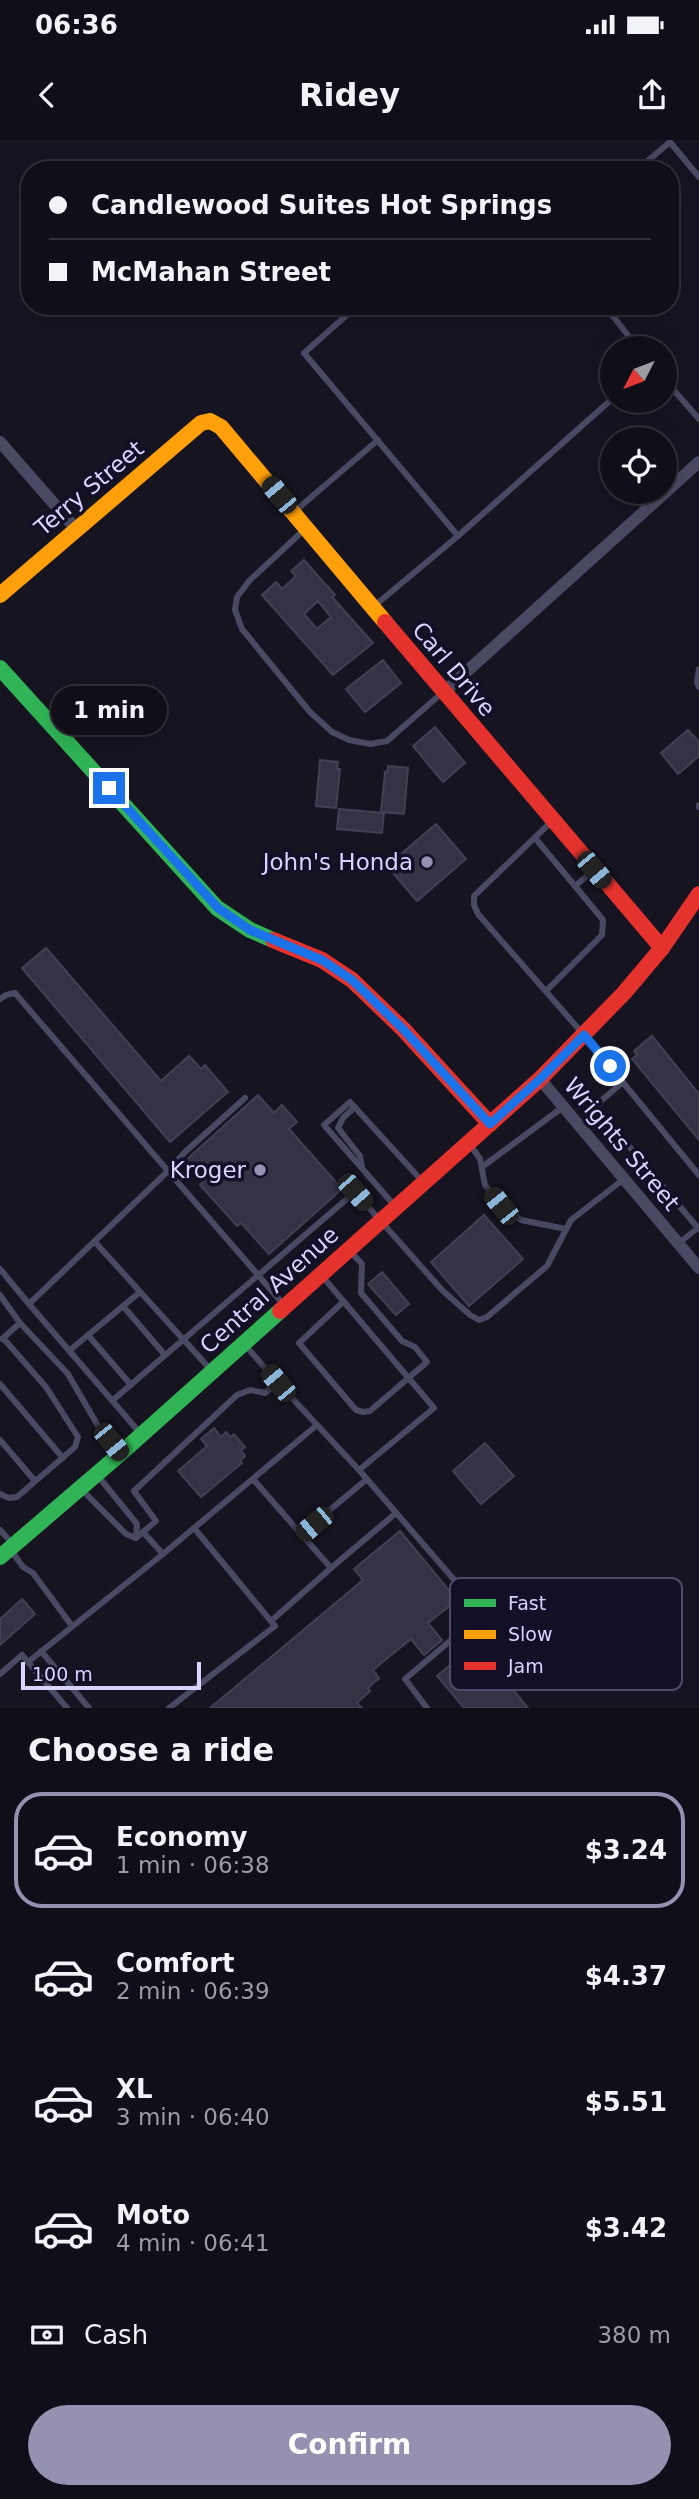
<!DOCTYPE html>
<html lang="en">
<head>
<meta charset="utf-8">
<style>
  :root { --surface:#100f19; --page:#191822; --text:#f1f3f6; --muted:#9c9ca2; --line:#302f38; --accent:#9591b1 }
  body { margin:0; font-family:"DejaVu Sans",sans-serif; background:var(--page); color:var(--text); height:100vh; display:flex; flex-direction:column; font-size:26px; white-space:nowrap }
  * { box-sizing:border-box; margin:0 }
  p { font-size:23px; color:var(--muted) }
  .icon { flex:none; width:38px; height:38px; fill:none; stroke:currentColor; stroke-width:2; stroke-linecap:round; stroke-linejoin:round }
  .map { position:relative; height:1568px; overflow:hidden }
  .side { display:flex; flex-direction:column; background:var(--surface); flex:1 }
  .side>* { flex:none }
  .top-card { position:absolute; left:21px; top:21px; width:658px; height:154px; border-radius:28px; box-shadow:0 7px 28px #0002,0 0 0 2px var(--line); display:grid; align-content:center; height:154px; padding:0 28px; background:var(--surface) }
  .needle { width:46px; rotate:228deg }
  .controls { position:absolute; left:600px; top:196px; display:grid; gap:14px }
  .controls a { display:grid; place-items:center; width:77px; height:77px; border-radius:50%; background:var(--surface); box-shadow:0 7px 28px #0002,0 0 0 2px var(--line); font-size:35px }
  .scale { position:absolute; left:21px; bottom:18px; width:180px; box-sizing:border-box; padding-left:7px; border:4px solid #d9d4ff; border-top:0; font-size:19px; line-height:24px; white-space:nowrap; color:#d9d4ff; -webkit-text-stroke:5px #130f26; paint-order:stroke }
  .end { position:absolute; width:32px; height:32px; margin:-16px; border:9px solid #1a73e8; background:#fff; box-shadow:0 0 0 4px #fff }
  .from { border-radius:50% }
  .bubble { position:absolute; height:49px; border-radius:24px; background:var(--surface); box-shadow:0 7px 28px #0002,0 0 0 2px var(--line); font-size:23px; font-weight:700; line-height:49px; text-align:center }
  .car { position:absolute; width:21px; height:42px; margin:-21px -10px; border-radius:9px; box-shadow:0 0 5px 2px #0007; background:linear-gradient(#222 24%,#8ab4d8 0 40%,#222 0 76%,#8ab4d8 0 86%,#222 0) }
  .top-card b { display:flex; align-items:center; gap:24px; height:66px; font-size:26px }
  .top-card b+b { border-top:2px solid var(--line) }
  .top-card i { width:18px; height:18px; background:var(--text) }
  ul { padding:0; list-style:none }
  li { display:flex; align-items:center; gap:21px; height:116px; margin:0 14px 10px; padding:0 14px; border:4px solid transparent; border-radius:28px }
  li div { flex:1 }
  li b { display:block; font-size:26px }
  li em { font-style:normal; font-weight:700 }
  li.current { border-color:var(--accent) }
  li>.icon { width:63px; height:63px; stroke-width:1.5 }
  h2 { padding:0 28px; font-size:32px; line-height:84px }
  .pay { display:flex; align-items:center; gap:18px; height:77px; padding:0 28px; font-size:26px }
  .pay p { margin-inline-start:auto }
  .cta { display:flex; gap:14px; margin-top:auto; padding:14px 28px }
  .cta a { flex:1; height:80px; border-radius:42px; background:var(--accent); color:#fff; font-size:28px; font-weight:700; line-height:80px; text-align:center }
  .status { display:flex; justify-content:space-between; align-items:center; height:49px; padding:0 35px; background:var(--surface); direction:ltr }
  .status svg { height:19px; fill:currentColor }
  header { display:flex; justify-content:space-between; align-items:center; height:91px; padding:0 28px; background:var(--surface); font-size:32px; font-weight:700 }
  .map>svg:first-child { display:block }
  .building { fill:#343243; stroke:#433f54; stroke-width:2; fill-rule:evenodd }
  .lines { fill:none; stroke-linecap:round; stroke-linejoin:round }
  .lane { stroke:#4a4962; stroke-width:6 }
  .street { stroke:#4a4962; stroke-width:12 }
  .fast { stroke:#30b455; stroke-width:16 }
  .slow { stroke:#ff9f0a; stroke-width:16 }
  .jam { stroke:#e5322d; stroke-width:16 }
  .route { stroke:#1a73e8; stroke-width:9 }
  .poi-dot { fill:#9591b1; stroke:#130f26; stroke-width:2.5 }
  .labels { text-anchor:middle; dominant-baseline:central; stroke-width:7; stroke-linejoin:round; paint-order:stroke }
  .street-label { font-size:23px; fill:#d9d4ff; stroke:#130f26 }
  .poi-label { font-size:23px; fill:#d9d4ff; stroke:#130f26; text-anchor:end }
  .key { fill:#130f26; stroke:#4e4a67; stroke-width:2 }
  .key-label { font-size:19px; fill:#d9d4ff }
</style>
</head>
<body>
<div class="status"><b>06:36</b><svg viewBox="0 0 49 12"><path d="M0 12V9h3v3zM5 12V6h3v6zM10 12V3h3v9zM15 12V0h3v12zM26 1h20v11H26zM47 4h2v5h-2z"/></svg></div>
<header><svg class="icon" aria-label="back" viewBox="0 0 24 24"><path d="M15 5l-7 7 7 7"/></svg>Ridey<svg class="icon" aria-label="share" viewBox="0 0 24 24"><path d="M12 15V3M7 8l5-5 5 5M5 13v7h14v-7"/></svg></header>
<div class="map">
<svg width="699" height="1568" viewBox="0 0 699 1568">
  <rect width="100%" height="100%" fill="#161421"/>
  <g class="building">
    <path d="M304,420L335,455L332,457L373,503L333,535L262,455L276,442L282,449L296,436L291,431ZM318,461L331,477L317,489L304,474Z"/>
    <polygon points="383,520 401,543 365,572 346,549"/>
    <polygon points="435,587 465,623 443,642 413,606"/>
    <polygon points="688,590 699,602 699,616 678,634 661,613"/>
    <polygon points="320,620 338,622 337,629 340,629 336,668 316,666"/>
    <polygon points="388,626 408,628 404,674 381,672 385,632 387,633"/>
    <polygon points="339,669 384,673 382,693 337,689"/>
    <polygon points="436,684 466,719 417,761 387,726"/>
    <polygon points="46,808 161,941 189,916 201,929 205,925 228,952 170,1002 22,828"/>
    <polygon points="652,896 699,954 699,1000 632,919 637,915 634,911"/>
    <polygon points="258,955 274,973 282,965 297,982 289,989 342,1049 269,1114 241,1083 237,1086 200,1045 204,1041 186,1020"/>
    <polygon points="484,1075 523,1119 469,1166 431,1122"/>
    <polygon points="382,1132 409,1164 396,1175 368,1144"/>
    <polygon points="214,1288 221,1297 226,1292 230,1297 234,1294 245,1307 241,1310 245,1316 240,1321 242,1323 201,1357 178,1331 207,1306 201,1299"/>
    <polygon points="485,1303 514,1336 481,1364 453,1331"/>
    <polygon points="400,1391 457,1460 428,1483 442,1500 424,1515 411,1499 373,1530 379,1538 368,1548 370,1551 357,1563 362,1568 210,1568 363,1440 354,1429"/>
    <polygon points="22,1459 35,1474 0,1505 0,1479"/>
    <polygon points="476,1504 528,1568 464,1568 437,1536"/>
  </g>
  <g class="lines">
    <g class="lane">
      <polyline points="637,30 670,2 699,37"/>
      <polyline points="357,166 304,213 458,396"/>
      <polyline points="605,166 638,208"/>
      <polyline points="665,240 699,279"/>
      <polyline points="295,371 378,300"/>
      <polyline points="306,388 249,441 237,457 235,470 242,489 310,572 332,592 349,600 370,604 387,601 442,553"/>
      <polyline points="373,467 458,396 612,259"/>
      <polyline points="699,529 697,542 699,547"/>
      <polyline points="699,665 699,667"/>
      <polyline points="551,682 474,756 474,765 478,774 584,895 699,1035"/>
      <polyline points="535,698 575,746"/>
      <polyline points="546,851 602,795 603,780 575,746 594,730"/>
      <polyline points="0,859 6,855 15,853 168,1031 185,1012 245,958"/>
      <polyline points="623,942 595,966 698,1088"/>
      <polyline points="355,967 343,978 338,988 360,1016 362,1027"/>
      <polyline points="470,1004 480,1019 485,1045 501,1066 521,1080 566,1089"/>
      <polyline points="482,1027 563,967"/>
      <polyline points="394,1065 324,985 350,962 423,1042"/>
      <polyline points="95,1102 211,1230"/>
      <polyline points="679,1103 699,1087"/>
      <polyline points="0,1129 29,1164"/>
      <polyline points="0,1155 20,1183"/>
      <polyline points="343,1162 299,1203 356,1270 363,1272 370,1271 427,1222 415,1207 402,1201 361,1153 362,1124 349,1110"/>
      <polyline points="123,1166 165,1215"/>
      <polyline points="88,1195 131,1245"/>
      <polyline points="2,1199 20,1183 68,1234 101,1291 119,1313"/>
      <polyline points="246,1206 278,1243 359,1330 434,1268 322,1136"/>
      <polyline points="70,1210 140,1152"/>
      <polyline points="0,1244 63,1318"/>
      <polyline points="113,1260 355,1052 442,1150 470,1175 479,1180 487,1177 547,1126 571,1080 624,1039"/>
      <polyline points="140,1293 29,1164 168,1031 284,1165"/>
      <polyline points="0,1300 35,1341"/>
      <polyline points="359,1330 483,1473 405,1539 427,1568"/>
      <polyline points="253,1339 301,1394"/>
      <polyline points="81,1349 126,1394 136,1398 137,1384 98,1336"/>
      <polyline points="0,1354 9,1358 17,1357 75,1307 78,1297 46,1247 3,1198"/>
      <polyline points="0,1390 13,1404"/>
      <polyline points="136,1398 156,1381 134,1351 237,1255 250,1250 265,1253 278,1243"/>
      <polyline points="10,1409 23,1427 33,1433 72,1486"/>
      <polyline points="163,1414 317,1285"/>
      <polyline points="331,1428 396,1373"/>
      <polyline points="271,1481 331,1428 301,1394 367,1339"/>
      <polyline points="41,1511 89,1568"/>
      <polyline points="28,1522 163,1414 143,1392"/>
      <polyline points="0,1534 22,1515 67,1568"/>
      <polyline points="169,1568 275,1486 194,1388"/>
    </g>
    <g class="street">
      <polyline points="0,302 76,389"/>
      <polyline points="444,552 699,322"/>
      <polyline points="540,939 699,1128"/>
    </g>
    <g class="fast">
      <polyline points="0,528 217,768 250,790 273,800"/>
      <polyline points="0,1417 120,1314 280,1171"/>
    </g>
    <polyline class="slow" points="0,455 201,283 210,281 221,287 385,482"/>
    <g class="jam">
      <polyline points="385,482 662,808"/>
      <polyline points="273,800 322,820 352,840 403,889 490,984"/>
      <polyline points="280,1171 540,939 624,853 662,808 699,754"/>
    </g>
  </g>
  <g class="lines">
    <polyline class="route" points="109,648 218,768 250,790 322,820 352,840 403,889 490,984 540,939 584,895 610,926"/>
  </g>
  <g class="poi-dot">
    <circle cx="427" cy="722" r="7"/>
    <circle cx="260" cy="1030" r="7"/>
  </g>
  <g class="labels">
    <g class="street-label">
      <text transform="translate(89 348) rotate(-40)">Terry Street</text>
      <text transform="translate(454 529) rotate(50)">Carl Drive</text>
      <text transform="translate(622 1004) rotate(50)">Wrights Street</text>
      <text transform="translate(269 1150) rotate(-42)">Central Avenue</text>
    </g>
    <g class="poi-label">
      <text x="413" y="722">John's Honda</text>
      <text x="246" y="1030">Kroger</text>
    </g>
  </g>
  <rect x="450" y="1438" width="232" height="112" rx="10" class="key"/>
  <rect x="464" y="1459" width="32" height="8" fill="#30b455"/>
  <rect x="464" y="1490" width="32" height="9" fill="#ff9f0a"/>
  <rect x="464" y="1522" width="32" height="8" fill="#e5322d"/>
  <g class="key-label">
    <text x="508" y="1470">Fast</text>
    <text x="508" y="1501">Slow</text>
    <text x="508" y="1533">Jam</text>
  </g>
</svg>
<div class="controls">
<a><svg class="needle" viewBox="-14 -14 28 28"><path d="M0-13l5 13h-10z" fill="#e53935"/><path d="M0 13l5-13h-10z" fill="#9c9ca2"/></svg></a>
<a><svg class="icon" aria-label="locate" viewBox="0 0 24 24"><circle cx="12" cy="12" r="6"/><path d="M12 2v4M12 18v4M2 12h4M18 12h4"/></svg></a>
</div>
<div class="scale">100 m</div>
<i class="end from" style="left:610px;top:926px"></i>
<i class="end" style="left:109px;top:648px"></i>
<div class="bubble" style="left:51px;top:546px;width:116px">1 min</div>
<i class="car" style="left:279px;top:355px;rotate:320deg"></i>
<i class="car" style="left:594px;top:730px;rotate:140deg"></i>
<i class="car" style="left:355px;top:1052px;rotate:139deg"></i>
<i class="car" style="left:501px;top:1066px;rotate:321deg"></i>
<i class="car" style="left:278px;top:1243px;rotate:320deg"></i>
<i class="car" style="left:111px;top:1302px;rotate:141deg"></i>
<i class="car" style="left:314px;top:1384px;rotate:230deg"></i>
<div class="top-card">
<b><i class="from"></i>Candlewood Suites Hot Springs</b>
<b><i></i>McMahan Street</b>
</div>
</div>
<section class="side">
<h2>Choose a ride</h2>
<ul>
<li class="current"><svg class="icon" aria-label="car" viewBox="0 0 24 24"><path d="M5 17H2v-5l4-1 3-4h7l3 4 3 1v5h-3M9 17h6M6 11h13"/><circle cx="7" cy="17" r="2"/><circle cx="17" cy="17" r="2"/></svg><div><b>Economy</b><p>1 min · 06:38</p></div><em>$3.24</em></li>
<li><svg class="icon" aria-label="car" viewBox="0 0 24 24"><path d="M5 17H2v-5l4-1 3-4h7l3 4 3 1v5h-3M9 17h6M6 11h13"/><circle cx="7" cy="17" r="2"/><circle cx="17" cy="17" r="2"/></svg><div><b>Comfort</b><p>2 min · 06:39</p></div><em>$4.37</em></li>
<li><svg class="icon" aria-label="car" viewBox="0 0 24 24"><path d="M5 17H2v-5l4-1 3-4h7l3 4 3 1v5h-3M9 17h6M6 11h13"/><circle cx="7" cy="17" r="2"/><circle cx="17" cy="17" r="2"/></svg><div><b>XL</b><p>3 min · 06:40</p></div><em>$5.51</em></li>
<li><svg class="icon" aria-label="car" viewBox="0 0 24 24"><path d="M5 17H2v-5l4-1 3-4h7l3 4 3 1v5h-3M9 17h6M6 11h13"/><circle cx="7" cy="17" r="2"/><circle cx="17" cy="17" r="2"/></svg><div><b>Moto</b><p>4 min · 06:41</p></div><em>$3.42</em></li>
</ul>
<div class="pay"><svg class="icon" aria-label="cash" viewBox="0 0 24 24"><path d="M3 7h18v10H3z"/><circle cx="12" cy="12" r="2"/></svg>Cash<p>380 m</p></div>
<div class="cta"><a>Confirm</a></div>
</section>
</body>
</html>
